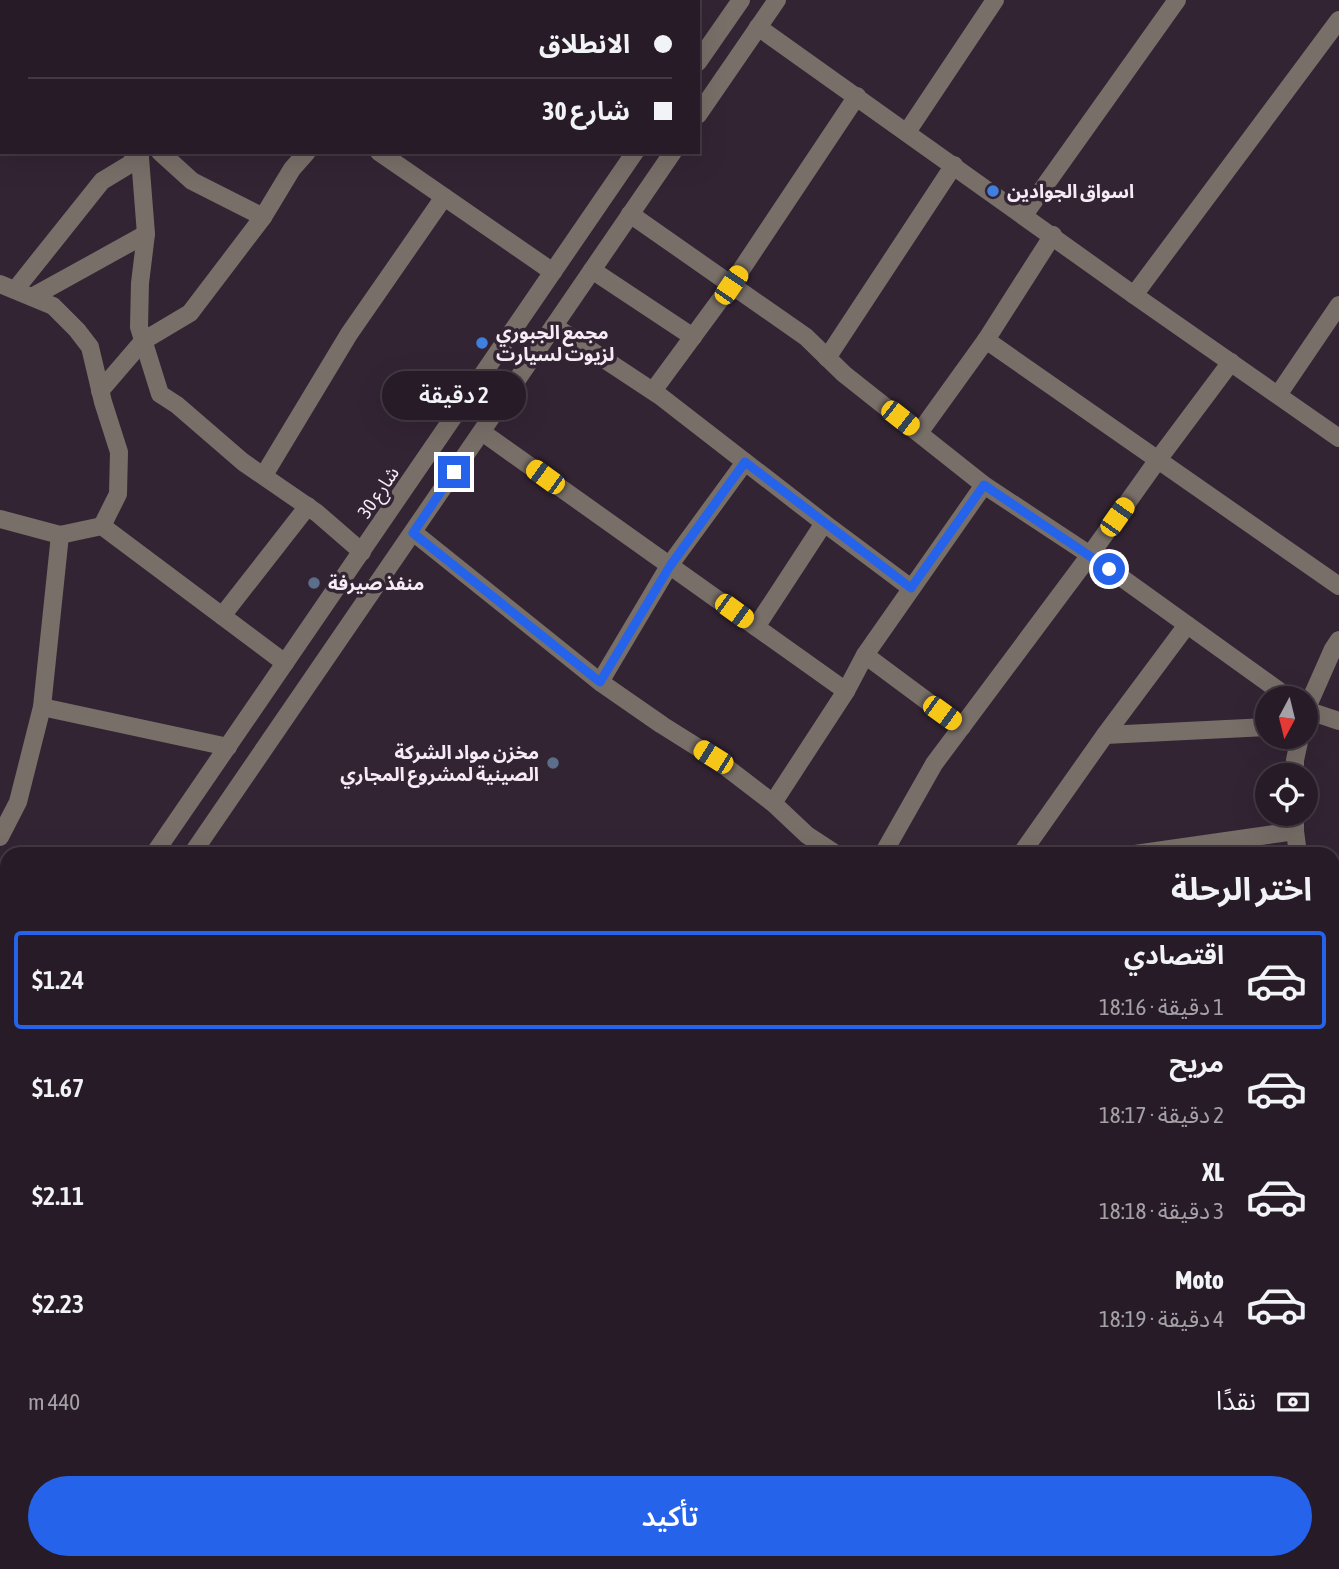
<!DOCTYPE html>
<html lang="ar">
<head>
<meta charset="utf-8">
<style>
  :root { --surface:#261b26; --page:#322832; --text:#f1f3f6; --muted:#a4a1a7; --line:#423943; --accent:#2563eb }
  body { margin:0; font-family:"Asap Condensed","Noto Sans Arabic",sans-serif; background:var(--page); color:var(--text); direction:rtl; height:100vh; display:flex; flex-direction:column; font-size:26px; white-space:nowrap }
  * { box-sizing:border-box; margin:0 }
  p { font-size:23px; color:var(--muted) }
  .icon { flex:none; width:38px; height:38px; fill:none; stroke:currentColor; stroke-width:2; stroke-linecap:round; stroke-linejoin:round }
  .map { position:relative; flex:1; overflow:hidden; direction:ltr }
  .side { position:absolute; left:0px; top:847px; width:1340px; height:723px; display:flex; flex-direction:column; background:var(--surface); border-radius:21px 21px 0 0; box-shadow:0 7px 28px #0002,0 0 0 2px var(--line); direction:rtl }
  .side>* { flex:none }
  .top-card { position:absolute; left:0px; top:0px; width:700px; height:154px; box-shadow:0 7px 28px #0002,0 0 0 2px var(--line); direction:rtl; display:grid; align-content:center; height:154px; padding:0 28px; background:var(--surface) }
  .needle { width:46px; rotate:187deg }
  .buttons { position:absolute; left:1255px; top:686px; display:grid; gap:14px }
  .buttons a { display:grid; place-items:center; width:63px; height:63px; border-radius:50%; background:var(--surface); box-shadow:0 7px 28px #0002,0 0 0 2px var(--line); font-size:35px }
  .end { position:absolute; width:32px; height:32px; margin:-16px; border:9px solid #2563eb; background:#fff; box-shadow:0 0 0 4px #fff }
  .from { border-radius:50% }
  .bubble { position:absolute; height:49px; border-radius:24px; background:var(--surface); box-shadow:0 7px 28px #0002,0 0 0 2px var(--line); font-size:23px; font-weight:600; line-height:49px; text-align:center; direction:rtl }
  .car { position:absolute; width:21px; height:42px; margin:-21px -10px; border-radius:9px; box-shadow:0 0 5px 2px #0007; background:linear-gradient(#f5c518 24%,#345 0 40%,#f5c518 0 76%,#345 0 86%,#f5c518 0) }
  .top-card b { display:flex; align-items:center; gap:24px; height:66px; font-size:26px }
  .top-card b+b { border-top:2px solid var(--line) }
  .top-card i { width:18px; height:18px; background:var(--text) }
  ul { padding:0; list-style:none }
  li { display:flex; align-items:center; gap:21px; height:98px; margin:0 14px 10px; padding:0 14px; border:4px solid transparent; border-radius:7px }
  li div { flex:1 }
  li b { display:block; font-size:26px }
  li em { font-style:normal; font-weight:600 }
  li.selected { border-color:var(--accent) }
  li>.icon { width:63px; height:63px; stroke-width:1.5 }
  h2 { padding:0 28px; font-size:32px; line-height:84px }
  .pay { display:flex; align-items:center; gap:18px; height:77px; padding:0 28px; font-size:26px }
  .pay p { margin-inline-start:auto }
  .primary-button { display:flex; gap:14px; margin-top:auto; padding:14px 28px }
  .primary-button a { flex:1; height:80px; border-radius:42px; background:var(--accent); color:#fff; font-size:28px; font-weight:600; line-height:80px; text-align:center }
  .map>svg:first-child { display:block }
  .water { fill:#20434a }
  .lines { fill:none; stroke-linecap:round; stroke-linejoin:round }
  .minor { stroke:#796f69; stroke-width:18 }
  .route { stroke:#2563eb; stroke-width:9 }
  .shop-dot { fill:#3f7fe0; stroke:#332433; stroke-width:2.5 }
  .service-dot { fill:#5c6f8a; stroke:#332433; stroke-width:2.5 }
  .labels { text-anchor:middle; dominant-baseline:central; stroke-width:7; stroke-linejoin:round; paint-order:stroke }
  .poi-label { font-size:19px; font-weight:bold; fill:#f6ecf6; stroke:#332433; text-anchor:start }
  .street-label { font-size:19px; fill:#f6ecf6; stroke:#332433 }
</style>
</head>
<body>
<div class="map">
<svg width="1339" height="1569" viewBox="0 0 1339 1569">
  <rect width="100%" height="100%" fill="#332433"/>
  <polygon class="water" points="848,1563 941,1563 942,1569 842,1569 841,1564"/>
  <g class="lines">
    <g class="minor">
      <polyline points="162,0 164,2"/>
      <polyline points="403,0 406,2"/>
      <polyline points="238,2 239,0"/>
      <polyline points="579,2 581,0"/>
      <polyline points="758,27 1134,295 1339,438"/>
      <polyline points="698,62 741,0"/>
      <polyline points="0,78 2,80"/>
      <polyline points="698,115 777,0"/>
      <polyline points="907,132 995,0"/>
      <polyline points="0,143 2,139"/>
      <polyline points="132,152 140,158 146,234 140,283 139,327 160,394 177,405 243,462 317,513 362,552"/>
      <polyline points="160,152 192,181 263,217 292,169 307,152"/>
      <polyline points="379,152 553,272"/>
      <polyline points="630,214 806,337 844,374 984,485 1090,555 1289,698"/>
      <polyline points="1024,215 1177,0"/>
      <polyline points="592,270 693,337"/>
      <polyline points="0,284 53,306 77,330 90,347 103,402 119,452 118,494 102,526"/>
      <polyline points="15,290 102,181 140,158"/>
      <polyline points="1134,295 1339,20"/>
      <polyline points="32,297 146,234"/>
      <polyline points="554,326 660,396 824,523 911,588"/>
      <polyline points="986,340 1339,586"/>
      <polyline points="827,358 954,165"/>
      <polyline points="100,391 143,341 190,313 263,217"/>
      <polyline points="653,391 731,285 857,96"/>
      <polyline points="1278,395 1339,305"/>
      <polyline points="482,432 846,691"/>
      <polyline points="919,433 986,340 1053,235"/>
      <polyline points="264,475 349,334 444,197"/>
      <polyline points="0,519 60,535 102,526 285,663"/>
      <polyline points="413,532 600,682 662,725 713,757 773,803 807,835 836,854"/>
      <polyline points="222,616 308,506"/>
      <polyline points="756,627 824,523"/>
      <polyline points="865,655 962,727"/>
      <polyline points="600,682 669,566 745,462"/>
      <polyline points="42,707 228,747"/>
      <polyline points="1306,710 1333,649 1339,640"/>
      <polyline points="1306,710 1339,721"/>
      <polyline points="1105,735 1267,727"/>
      <polyline points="1295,775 1295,760 1300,737"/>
      <polyline points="773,803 846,691 865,655 984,485"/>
      <polyline points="1295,814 1295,831 1298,854"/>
      <polyline points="0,837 18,802 42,707 60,535"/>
      <polyline points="154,854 635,152"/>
      <polyline points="192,854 673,152"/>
      <polyline points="883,854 934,764 1090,555 1157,461 1231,362"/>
      <polyline points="1021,854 1105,735 1187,625"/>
      <polyline points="1135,854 1295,831"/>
      <polyline points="1334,880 1339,881"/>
      <polyline points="1334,1010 1339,1010"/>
      <polyline points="0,1078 7,1068"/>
      <polyline points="0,1128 7,1119"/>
      <polyline points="1334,1168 1339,1167"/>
      <polyline points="0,1194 7,1201"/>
      <polyline points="0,1277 7,1277"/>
      <polyline points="1334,1323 1339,1322"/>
      <polyline points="0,1436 7,1435"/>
      <polyline points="0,1452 7,1536"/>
      <polyline points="1334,1501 1339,1501"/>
      <polyline points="1334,1531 1336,1569"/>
      <polyline points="0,1551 7,1550"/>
      <polyline points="9,1563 10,1569"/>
      <polyline points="138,1563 139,1569"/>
      <polyline points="518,1563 519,1569"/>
      <polyline points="638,1563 639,1569"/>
      <polyline points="760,1563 760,1569"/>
      <polyline points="915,1563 915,1569"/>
    </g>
  </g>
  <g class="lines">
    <polyline class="route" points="454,472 413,533 600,682 670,566 745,462 911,588 984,485 1109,569"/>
  </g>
  <g class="shop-dot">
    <circle cx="993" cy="191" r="7"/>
    <circle cx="482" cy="343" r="7"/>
  </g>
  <g class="service-dot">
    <circle cx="314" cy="583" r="7"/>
    <circle cx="553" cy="763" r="7"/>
  </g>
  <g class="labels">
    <g class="poi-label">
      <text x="1007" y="191">اسواق الجوادين</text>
      <text x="496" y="332">مجمع الجبوري<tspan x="496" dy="22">لزيوت لسيارت</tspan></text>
      <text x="328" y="583">منفذ صيرفة</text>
      <text x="539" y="752" text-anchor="end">مخزن مواد الشركة<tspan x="539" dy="22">الصينية لمشروع المجاري</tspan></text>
    </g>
    <g class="street-label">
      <text transform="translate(378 492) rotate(-56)">شارع 30</text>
    </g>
  </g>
</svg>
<div class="buttons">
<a><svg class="needle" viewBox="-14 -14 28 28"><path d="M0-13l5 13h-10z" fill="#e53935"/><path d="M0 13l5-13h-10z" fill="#a4a1a7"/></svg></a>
<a><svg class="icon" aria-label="locate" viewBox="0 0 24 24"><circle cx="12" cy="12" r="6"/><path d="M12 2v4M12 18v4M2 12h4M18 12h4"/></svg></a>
</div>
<i class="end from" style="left:1109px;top:569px"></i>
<i class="end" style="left:454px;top:472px"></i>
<div class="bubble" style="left:382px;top:371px;width:144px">2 دقيقة</div>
<i class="car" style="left:731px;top:285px;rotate:34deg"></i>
<i class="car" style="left:900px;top:418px;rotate:128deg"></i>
<i class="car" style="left:545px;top:477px;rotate:306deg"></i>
<i class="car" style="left:1117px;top:517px;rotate:35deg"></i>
<i class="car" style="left:734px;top:611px;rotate:126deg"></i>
<i class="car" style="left:942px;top:713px;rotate:126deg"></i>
<i class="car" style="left:713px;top:757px;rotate:302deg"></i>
<div class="top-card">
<b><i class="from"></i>الانطلاق</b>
<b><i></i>شارع 30</b>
</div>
<section class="side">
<h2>اختر الرحلة</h2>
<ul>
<li class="selected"><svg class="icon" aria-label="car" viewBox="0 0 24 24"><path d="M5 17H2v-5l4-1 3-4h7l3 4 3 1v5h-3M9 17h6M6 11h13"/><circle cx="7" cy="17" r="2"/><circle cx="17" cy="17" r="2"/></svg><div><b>اقتصادي</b><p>1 دقيقة · 18:16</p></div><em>$1.24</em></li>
<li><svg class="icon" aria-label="car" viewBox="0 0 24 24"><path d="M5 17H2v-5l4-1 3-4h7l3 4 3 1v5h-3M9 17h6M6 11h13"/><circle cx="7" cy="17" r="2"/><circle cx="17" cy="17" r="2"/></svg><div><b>مريح</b><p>2 دقيقة · 18:17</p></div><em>$1.67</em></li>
<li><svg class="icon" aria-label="car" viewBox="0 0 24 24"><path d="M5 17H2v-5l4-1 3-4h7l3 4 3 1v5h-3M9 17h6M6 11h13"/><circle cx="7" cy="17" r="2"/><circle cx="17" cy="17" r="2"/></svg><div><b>XL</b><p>3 دقيقة · 18:18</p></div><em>$2.11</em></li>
<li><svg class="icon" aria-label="car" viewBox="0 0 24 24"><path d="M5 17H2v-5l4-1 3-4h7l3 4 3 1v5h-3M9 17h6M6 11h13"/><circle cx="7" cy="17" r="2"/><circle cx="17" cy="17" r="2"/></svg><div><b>Moto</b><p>4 دقيقة · 18:19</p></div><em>$2.23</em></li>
</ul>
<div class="pay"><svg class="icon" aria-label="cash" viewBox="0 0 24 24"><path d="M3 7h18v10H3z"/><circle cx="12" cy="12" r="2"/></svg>نقدًا<p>440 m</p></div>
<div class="primary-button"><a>تأكيد</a></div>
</section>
</div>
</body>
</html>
